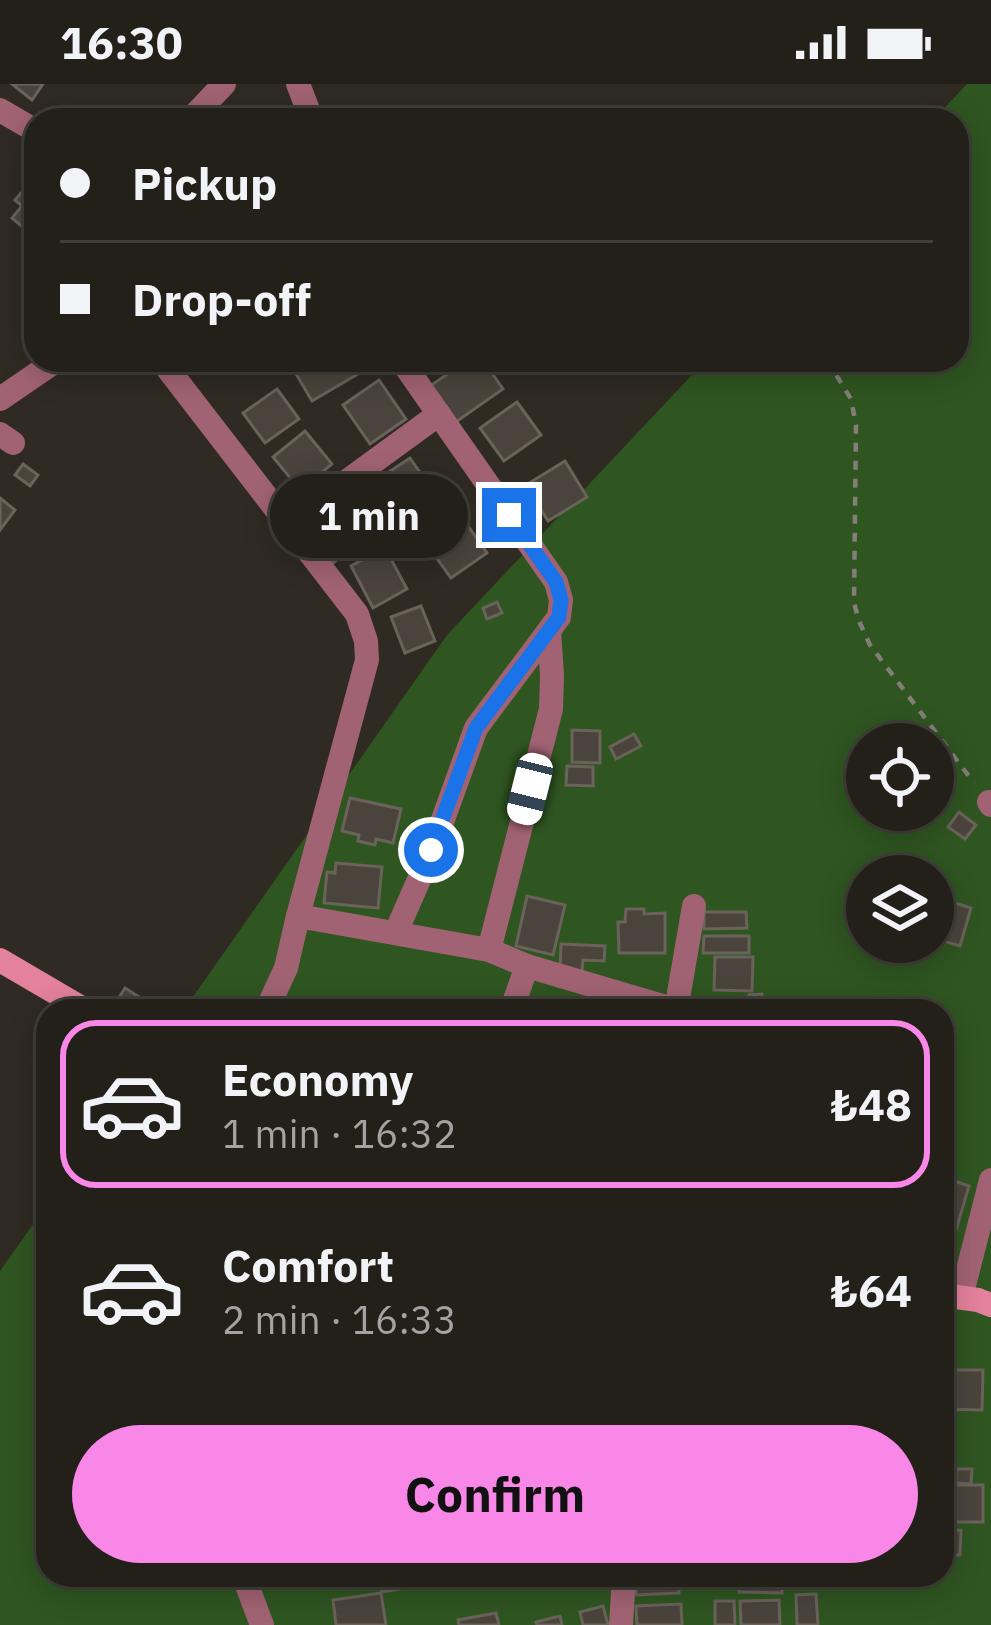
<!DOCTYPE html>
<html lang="en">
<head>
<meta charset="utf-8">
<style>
  :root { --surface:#23201a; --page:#2b2823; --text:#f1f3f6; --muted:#a3a3a2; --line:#403e39; --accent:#f987e8 }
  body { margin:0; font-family:"IBM Plex Sans",sans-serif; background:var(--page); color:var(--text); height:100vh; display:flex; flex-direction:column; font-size:45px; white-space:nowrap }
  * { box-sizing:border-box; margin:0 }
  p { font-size:39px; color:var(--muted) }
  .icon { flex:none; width:66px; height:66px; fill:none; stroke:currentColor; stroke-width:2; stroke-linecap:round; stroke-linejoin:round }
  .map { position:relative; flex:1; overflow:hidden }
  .side { position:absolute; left:36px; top:915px; width:918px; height:588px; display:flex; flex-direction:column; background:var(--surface); border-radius:36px; box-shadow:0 6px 30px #0003,0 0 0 3px var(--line) }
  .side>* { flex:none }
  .banner { position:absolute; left:24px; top:24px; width:945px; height:264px; border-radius:36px; box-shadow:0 6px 30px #0003,0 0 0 3px var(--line); display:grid; align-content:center; height:264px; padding:0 36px; background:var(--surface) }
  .controls { position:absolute; left:846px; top:639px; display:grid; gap:24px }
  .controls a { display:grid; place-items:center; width:108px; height:108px; border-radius:50%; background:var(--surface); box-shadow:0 6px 30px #0003,0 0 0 3px var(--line); font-size:60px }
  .end { position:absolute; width:54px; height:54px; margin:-27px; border:15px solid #1a73e8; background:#fff; box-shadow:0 0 0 6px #fff }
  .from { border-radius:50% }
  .bubble { position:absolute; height:84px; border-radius:42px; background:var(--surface); box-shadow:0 6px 30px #0003,0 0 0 3px var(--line); font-size:39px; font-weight:800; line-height:84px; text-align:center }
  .car { position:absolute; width:36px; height:72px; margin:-36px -18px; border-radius:15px; box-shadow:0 0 9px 3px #0007; background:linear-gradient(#fff 24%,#345 0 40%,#fff 0 76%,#345 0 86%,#fff 0) }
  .banner b { display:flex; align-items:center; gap:42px; height:114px; font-size:45px }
  .banner b+b { border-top:3px solid var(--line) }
  .banner i { width:30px; height:30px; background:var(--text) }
  ul { padding:21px 0 0; list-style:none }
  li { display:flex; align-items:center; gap:36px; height:168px; margin:0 24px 18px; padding:0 12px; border:6px solid transparent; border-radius:36px }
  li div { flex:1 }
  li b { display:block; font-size:45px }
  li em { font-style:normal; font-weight:800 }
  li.active { border-color:var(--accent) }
  li>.icon { width:108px; height:108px; stroke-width:1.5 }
  .action { display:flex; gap:24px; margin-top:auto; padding:24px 36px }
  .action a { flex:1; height:138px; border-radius:72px; background:var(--accent); color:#111; font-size:48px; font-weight:800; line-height:138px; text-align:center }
  .status { display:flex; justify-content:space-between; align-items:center; height:84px; padding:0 60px; background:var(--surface); direction:ltr }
  .status svg { height:33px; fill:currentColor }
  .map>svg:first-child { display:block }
  .green { fill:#2f5521; fill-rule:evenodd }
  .building { fill:#4a443c; stroke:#69635a; stroke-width:3 }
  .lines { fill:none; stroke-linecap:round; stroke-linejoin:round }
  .path { stroke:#837e78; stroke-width:4.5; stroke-dasharray:9 9; stroke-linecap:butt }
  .street { stroke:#a16373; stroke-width:24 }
  .secondary { stroke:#e4819c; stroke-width:24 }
  .route { stroke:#1a73e8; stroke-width:15 }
</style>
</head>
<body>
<div class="status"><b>16:30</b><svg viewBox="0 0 49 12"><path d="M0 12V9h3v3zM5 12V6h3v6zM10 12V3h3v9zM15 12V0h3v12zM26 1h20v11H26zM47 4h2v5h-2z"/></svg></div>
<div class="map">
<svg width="991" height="1541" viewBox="0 0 991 1541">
  <rect width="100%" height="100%" fill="#2f2a22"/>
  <path class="green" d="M967,0H991V1541H0V1187L48,1119V1491H942V927H183L447,551L706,276H957V36H933ZM867,660H933V726H867ZM867,792H933V858H867Z"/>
  <g class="building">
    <polygon points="12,0 43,0 32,16"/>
    <polygon points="34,94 36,95 36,154 12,134 22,122 15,116"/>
    <polygon points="303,276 350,276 358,290 312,317 292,283"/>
    <polygon points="414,276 440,276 424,288"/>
    <polygon points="468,276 483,276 503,305 453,340 427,304"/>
    <polygon points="379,296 406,335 370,360 343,321"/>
    <polygon points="277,305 299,335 265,359 243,329"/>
    <polygon points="517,318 541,351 504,377 480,344"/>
    <polygon points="305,347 332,380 300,406 273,373"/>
    <polygon points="410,374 435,410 399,435 374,398"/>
    <polygon points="565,377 587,413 548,437 526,401"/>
    <polygon points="23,380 38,391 30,402 15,391"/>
    <polygon points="0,414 15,426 0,446"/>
    <polygon points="341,417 368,448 332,480 305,448"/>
    <polygon points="447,428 459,444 466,439 487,469 451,494 418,448"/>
    <polygon points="385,464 407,505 373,524 351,482"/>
    <polygon points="497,518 502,529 487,535 483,524"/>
    <polygon points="421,522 435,557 405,569 391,533"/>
    <polygon points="572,646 600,647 600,679 572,678"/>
    <polygon points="634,650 641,662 616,675 610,663"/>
    <polygon points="567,682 593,683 593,702 566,701"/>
    <polygon points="350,714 401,725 393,759 376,755 375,761 358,757 359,751 342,747"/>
    <polygon points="959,728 976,741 965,755 948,743"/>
    <polygon points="336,779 382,783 378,824 324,819 327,788 335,789"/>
    <polygon points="527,812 565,821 553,871 516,862"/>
    <polygon points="933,812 971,824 960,862 933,854"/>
    <polygon points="626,825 644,825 644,830 665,829 665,869 619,869 618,838 625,838"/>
    <polygon points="704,828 746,828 747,844 704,845"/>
    <polygon points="704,852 749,852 749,869 703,869"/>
    <polygon points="561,860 605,862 604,877 583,876 582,887 560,886"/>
    <polygon points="715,873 753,873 752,907 714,906"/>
    <polygon points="125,904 150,920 145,927 111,926"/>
    <polygon points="762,910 763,923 750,924 749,911"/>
    <polygon points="945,1094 969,1102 946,1180 942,1179 942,1104"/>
    <polygon points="942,1286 983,1286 982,1326 942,1325"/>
    <polygon points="956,1385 972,1385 971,1400 956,1399"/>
    <rect x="951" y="1401" width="32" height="37"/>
    <polygon points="961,1446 960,1471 942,1471 942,1447"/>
    <polygon points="380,1491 396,1491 399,1505 382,1508"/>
    <polygon points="635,1491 678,1491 679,1509 636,1511"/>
    <polygon points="739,1491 782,1491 782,1509 739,1508"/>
    <polygon points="381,1509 386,1541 336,1541 333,1516"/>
    <polygon points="816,1510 818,1541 797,1541 796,1511"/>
    <polygon points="779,1516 780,1541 741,1541 740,1517"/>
    <polygon points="715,1517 734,1517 735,1541 715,1541"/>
    <polygon points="681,1520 682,1541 637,1541 636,1522"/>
    <polygon points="603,1522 608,1541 583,1541 580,1528"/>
    <polygon points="496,1529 499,1541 459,1541 458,1536"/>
    <polygon points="560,1532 562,1541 537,1541 536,1538"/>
  </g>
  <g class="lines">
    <polyline class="path" points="827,276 851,315 856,341 854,519 859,537 870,561 974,699"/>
    <g class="street">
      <polyline points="298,0 312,36"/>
      <polyline points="0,26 36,47"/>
      <polyline points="190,36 224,0"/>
      <polyline points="161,276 357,530 366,557 367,576 298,832"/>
      <polyline points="0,315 57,276"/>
      <polyline points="0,350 13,359"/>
      <polyline points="287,441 439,330"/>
      <polyline points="989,718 991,721"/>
      <polyline points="396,848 432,766 476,644 559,533 561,516 556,498 401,276"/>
      <polyline points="489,866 551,625 552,591 549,547"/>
      <polyline points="266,927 286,884 298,832 489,866 527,882 676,926 694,822"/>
      <polyline points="511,927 527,882"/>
      <polyline points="961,1213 991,1096"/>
      <polyline points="243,1491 262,1541"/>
      <polyline points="621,1541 624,1491"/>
    </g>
    <g class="secondary">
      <polyline points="0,876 87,927"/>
      <polyline points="942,1211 978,1216 991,1221"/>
    </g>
  </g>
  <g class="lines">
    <polyline class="route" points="431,766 476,644 559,533 561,516 556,498 509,431"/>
  </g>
</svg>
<div class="controls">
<a><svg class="icon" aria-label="locate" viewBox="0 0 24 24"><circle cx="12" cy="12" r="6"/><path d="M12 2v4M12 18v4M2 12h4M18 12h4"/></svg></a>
<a><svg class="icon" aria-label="layers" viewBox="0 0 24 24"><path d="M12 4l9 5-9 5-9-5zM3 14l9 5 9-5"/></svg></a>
</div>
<i class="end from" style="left:431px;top:766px"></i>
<i class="end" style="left:509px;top:431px"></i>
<div class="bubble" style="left:270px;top:390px;width:198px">1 min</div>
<i class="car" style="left:530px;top:705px;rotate:194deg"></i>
<div class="banner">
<b><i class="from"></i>Pickup</b>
<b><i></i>Drop-off</b>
</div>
<section class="side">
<ul>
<li class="active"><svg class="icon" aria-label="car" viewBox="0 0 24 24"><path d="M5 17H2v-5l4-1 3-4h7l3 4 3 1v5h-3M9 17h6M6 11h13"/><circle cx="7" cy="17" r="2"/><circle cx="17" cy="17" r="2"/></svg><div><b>Economy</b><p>1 min · 16:32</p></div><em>₺48</em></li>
<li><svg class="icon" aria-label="car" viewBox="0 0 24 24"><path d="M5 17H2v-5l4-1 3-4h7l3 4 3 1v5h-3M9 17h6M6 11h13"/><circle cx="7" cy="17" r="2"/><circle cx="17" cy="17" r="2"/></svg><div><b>Comfort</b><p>2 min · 16:33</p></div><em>₺64</em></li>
</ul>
<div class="action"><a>Confirm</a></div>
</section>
</div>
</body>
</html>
